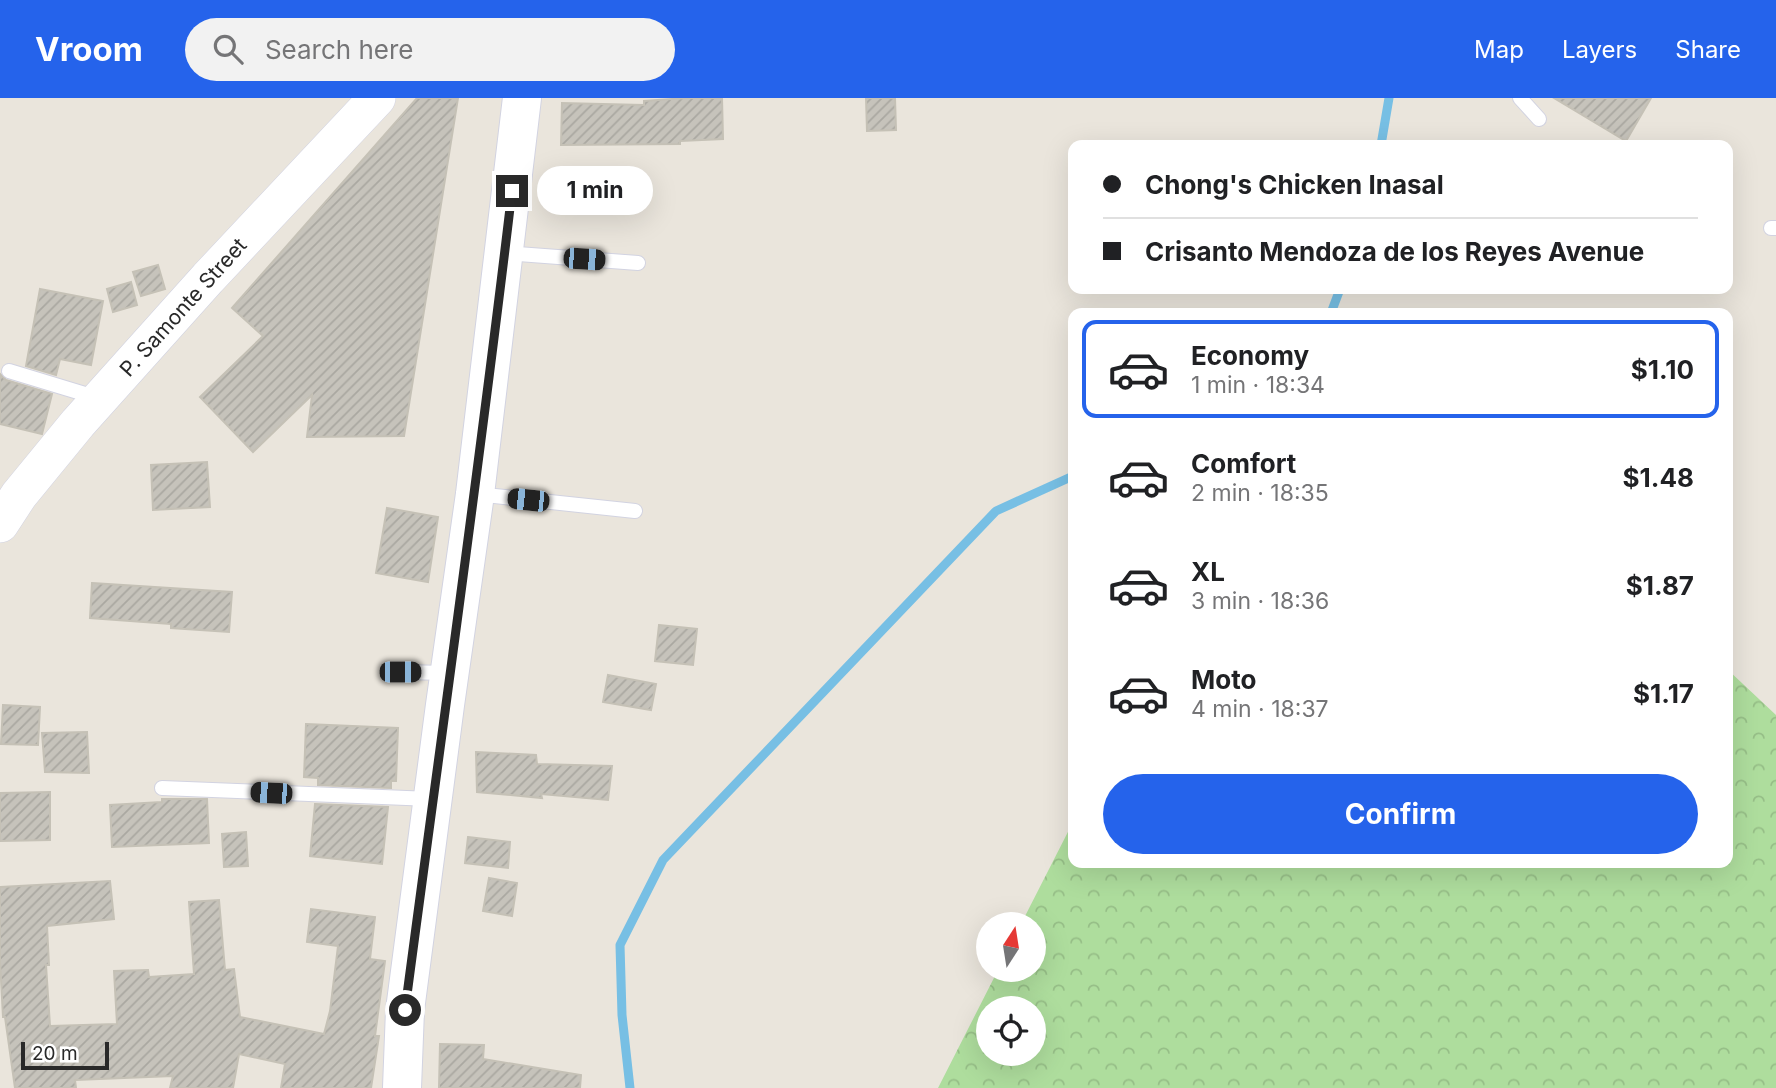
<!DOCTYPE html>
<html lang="en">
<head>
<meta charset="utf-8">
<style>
  :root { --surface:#fff; --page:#f2f2f2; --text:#202124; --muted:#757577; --line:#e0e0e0; --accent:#2563eb }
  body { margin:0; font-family:Inter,sans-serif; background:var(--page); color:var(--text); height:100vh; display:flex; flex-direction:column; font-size:26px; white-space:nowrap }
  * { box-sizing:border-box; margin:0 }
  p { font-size:23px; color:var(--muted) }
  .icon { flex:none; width:38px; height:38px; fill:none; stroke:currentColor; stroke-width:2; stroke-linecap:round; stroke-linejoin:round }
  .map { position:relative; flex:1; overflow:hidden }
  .panel { position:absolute; left:1068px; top:210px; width:665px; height:560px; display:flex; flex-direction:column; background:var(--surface); border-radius:14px; box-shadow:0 7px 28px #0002 }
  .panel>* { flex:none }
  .banner { position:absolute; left:1068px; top:42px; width:665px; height:154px; border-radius:14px; box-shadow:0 7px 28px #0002; display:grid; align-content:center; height:154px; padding:0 35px; background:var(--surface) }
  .needle { width:46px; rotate:12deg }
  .controls { position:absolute; left:976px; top:814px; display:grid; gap:14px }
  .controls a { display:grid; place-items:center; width:70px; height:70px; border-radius:50%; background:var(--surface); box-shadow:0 7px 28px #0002; font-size:35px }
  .scale { position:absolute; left:21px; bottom:18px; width:88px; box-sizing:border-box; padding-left:7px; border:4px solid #292929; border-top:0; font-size:19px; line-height:24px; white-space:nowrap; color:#292929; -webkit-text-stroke:5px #fff; paint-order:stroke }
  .end { position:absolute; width:32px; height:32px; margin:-16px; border:9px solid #292929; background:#fff; box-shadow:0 0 0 4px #fff }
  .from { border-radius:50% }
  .bubble { position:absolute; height:49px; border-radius:24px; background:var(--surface); box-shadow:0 7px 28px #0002; font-size:23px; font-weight:700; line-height:49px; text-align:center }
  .car { position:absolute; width:21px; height:42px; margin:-21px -10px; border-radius:9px; box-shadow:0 0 5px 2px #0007; background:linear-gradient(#222 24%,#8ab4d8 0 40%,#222 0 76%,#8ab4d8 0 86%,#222 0) }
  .banner b { display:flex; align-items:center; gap:24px; height:66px; font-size:26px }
  .banner b+b { border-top:2px solid var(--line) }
  .banner i { width:18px; height:18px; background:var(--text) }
  ul { padding:12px 0 0; list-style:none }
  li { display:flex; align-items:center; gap:21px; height:98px; margin:0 14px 10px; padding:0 21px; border:4px solid transparent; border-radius:14px }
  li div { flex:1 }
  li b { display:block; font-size:26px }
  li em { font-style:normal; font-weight:700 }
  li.selected { border-color:var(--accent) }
  li>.icon { width:63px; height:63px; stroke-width:1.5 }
  .primary-button { display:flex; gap:14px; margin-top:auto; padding:14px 35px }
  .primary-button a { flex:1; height:80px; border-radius:42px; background:var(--accent); color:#fff; font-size:28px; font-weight:700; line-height:80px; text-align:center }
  header { display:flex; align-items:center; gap:42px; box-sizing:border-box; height:98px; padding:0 35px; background:var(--accent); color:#fff }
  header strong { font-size:33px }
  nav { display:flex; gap:38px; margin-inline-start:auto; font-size:24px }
  .search { width:490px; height:63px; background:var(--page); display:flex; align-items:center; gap:18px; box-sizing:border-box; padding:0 24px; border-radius:38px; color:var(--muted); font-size:26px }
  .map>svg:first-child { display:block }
  .forest { fill:url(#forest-crowns); fill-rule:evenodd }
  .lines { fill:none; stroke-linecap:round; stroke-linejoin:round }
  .stream { stroke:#77bfe4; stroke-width:9 }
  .building { fill:url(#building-hatch); stroke:#c5c1b6; stroke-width:2 }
  .service-casing { stroke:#d2d3e1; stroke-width:16 }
  .tertiary-casing { stroke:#d2d3e1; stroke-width:38 }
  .secondary-casing { stroke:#d2d3e1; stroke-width:40 }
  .service { stroke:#fff; stroke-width:14 }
  .tertiary { stroke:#fff; stroke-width:37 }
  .secondary { stroke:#fff; stroke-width:38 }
  .route { stroke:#292929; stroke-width:9 }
  .labels { text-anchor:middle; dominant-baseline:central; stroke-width:6; stroke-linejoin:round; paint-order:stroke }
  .street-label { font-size:21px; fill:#292929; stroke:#fff }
</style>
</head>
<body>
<header>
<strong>Vroom</strong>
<div class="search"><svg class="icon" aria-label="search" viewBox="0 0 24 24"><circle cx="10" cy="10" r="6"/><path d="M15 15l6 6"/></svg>Search here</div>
<nav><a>Map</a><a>Layers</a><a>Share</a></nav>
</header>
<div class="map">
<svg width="1776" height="990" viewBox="0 0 1776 990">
  <defs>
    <pattern id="forest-crowns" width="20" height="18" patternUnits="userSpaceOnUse" patternTransform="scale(1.75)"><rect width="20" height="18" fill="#aedd9d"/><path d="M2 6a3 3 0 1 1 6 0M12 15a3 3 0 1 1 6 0" fill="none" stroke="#96be87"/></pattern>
    <pattern id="building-hatch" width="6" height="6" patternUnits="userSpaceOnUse" patternTransform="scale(1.75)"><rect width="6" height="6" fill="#c6c3bb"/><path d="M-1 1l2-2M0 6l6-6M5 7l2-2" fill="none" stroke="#aaa8a1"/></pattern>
  </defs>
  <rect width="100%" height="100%" fill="#eae5dc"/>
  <path class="forest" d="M1727,571L1776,617V990H938L998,872H1034V826H1021L1073,724V765H1727ZM989,910H1034V956H989Z"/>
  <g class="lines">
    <g class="stream">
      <polyline points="1381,47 1389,0"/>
      <polyline points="1331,215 1340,191"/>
      <polyline points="630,990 622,917 620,847 663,762 996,413 1073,378"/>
    </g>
  </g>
  <g class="building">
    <polygon points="417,0 458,0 404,338 307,339 312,297 253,354 200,299 263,238 232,210"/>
    <polygon points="686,0 722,0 723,41 680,43 680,46 561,47 562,5 644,7 644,3"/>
    <polygon points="866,0 895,0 896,32 867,33"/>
    <polygon points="1554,0 1651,0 1626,43"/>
    <polygon points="158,167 165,191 141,198 133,174"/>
    <polygon points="131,184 137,207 113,214 107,191"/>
    <polygon points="40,191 103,203 91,267 60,261 56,277 26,268"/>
    <polygon points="0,276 6,282 52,296 42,336 0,326"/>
    <polygon points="207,364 210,409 153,412 151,367"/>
    <polygon points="387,410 438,419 428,484 376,475"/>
    <polygon points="92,485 232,494 229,534 171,530 171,526 90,520"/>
    <polygon points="659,527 697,531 693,567 655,563"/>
    <polygon points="608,577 656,586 651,612 603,604"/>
    <polygon points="3,607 40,609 38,647 1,646"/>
    <polygon points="306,626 398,630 396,683 391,683 391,690 318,687 318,680 304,679"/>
    <polygon points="87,634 89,675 45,674 42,635"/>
    <polygon points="476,654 536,657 537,666 612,668 608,702 541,696 542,700 477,694"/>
    <polygon points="50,694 50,742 0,743 0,695"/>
    <polygon points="162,701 207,701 209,745 112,749 110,707 162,704"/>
    <polygon points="315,706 388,709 382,766 310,758"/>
    <polygon points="246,734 248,768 224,769 222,736"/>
    <polygon points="468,739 510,744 508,770 465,765"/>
    <polygon points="489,780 517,785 512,818 483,813"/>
    <polygon points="110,783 114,821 47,828 49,867 46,867 50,928 117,926 114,873 148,872 149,879 194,876 189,804 219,802 225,872 234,871 240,919 324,936 330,913 338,848 307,844 311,811 375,819 370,861 385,863 375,938 379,938 371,990 281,990 285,966 239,956 233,990 170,990 173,978 75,982 76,990 15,990 5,919 3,919 0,863 0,789"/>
    <polygon points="440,946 484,947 483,961 581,977 580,990 439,990"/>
  </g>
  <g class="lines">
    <defs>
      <g id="service">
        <polyline points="1520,0 1539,21"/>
        <polyline points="1771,130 1776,130"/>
        <polyline points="505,155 638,165"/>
        <polyline points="9,273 98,300"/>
        <polyline points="476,396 635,413"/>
        <polyline points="400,574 448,575"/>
        <polyline points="162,690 431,701"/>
      </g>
      <polyline id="tertiary" points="0,426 19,397 78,325 208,180 377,0"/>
      <polyline id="secondary" points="402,990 405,912 445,607 475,396 522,0"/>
    </defs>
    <use href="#service" class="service-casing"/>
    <use href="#tertiary" class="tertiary-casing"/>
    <use href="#secondary" class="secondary-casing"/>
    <use href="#service" class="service"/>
    <use href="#tertiary" class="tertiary"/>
    <use href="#secondary" class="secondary"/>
  </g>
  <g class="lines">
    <path class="route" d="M405,912C441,639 480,366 512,93"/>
  </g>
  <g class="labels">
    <g class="street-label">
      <text transform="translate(183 209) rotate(-48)">P. Samonte Street</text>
    </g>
  </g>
</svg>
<div class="controls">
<a><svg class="needle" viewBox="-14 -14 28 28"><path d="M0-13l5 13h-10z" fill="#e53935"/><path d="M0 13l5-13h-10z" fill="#757577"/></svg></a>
<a><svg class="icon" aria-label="locate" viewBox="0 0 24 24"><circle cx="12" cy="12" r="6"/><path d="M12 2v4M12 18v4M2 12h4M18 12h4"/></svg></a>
</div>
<div class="scale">20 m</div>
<i class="end from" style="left:405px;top:912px"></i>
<i class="end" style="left:512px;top:93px"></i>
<div class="bubble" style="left:537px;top:68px;width:116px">1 min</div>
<i class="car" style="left:584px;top:161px;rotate:94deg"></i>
<i class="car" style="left:528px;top:402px;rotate:276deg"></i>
<i class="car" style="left:400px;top:574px;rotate:90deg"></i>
<i class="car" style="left:271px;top:695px;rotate:273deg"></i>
<div class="banner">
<b><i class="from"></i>Chong's Chicken Inasal</b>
<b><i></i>Crisanto Mendoza de los Reyes Avenue</b>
</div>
<section class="panel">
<ul>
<li class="selected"><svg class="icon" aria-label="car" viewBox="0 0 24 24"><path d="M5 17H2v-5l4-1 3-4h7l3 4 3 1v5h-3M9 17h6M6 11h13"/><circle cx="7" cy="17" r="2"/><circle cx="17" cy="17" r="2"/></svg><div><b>Economy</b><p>1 min · 18:34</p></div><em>$1.10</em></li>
<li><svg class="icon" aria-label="car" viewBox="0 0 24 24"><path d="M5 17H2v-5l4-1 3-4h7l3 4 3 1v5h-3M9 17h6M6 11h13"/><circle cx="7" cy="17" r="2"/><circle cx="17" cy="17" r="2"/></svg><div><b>Comfort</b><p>2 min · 18:35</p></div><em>$1.48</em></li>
<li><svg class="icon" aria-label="car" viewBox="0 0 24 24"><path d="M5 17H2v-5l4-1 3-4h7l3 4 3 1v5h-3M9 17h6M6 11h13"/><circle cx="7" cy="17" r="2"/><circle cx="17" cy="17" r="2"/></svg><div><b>XL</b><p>3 min · 18:36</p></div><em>$1.87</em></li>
<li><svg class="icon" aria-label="car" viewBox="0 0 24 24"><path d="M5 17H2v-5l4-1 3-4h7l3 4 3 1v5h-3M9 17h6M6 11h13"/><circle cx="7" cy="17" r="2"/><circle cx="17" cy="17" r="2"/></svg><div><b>Moto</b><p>4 min · 18:37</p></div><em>$1.17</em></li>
</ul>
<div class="primary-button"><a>Confirm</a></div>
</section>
</div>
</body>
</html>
